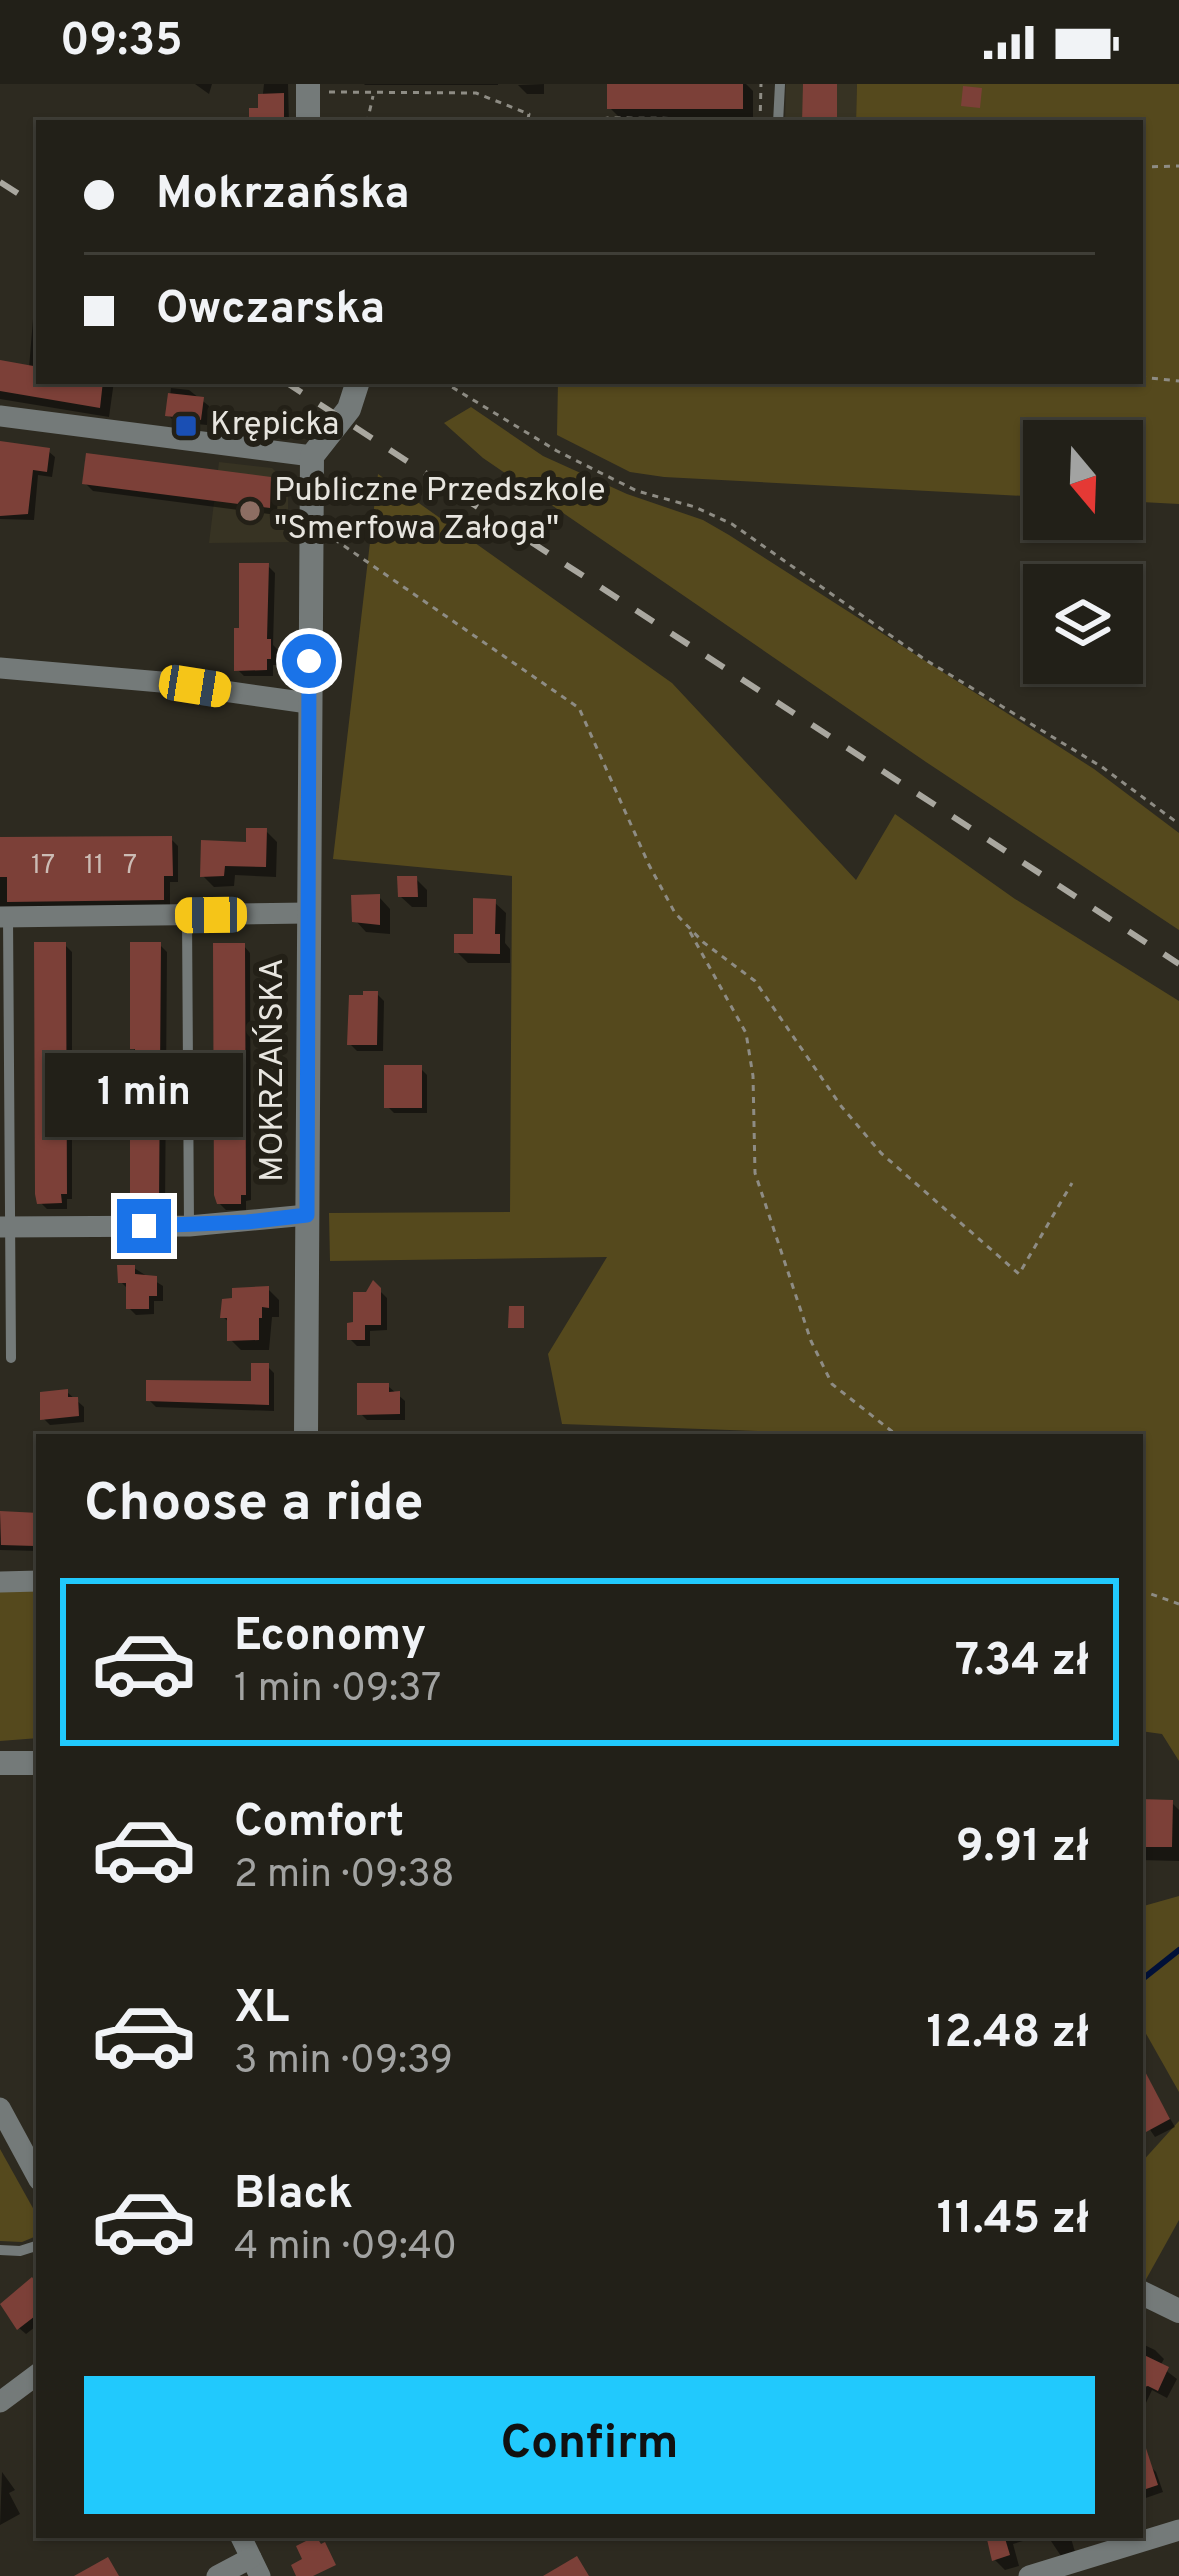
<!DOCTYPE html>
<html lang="en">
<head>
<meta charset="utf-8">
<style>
  :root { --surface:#222018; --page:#2e2d25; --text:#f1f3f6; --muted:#a2a3a2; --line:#3f3e37; --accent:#21c9fd }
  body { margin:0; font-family:Overpass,sans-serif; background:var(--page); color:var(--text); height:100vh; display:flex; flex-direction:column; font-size:45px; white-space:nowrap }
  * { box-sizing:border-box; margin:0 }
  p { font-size:39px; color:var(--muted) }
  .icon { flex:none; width:66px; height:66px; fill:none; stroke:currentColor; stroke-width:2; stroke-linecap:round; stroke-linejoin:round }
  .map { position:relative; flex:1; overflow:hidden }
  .sheet { position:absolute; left:36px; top:1350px; width:1107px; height:1104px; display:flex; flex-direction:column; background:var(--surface); border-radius:0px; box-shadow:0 3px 9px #0004,0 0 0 3px var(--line) }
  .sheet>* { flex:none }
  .banner { position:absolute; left:36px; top:36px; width:1107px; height:264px; border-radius:0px; box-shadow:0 3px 9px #0004,0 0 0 3px var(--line); display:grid; align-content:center; height:264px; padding:0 48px; background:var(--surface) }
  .needle { width:78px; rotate:161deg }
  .controls { position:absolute; left:1023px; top:336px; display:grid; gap:24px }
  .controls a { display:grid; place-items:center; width:120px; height:120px; border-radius:0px; background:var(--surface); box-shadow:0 3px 9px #0004,0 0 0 3px var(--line); font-size:60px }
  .end { position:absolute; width:54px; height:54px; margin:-27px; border:15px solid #1a73e8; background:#fff; box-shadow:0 0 0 6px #fff }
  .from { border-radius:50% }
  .bubble { position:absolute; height:84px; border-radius:0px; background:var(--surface); box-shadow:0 3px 9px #0004,0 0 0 3px var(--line); font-size:39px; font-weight:700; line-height:84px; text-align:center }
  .car { position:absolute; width:36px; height:72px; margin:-36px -18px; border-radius:15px; box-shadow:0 0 9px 3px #0007; background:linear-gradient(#f5c518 24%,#345 0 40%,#f5c518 0 76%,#345 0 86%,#f5c518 0) }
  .banner b { display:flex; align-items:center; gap:42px; height:114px; font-size:45px }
  .banner b+b { border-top:3px solid var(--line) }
  .banner i { width:30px; height:30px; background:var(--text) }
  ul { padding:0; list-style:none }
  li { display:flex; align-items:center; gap:36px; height:168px; margin:0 24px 18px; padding:0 24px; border:6px solid transparent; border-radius:0px }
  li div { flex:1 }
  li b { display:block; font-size:45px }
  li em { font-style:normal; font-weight:700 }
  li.selected { border-color:var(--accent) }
  li>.icon { width:108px; height:108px; stroke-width:1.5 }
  h2 { padding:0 48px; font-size:54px; line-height:144px }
  .action { display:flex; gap:24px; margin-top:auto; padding:24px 48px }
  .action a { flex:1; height:138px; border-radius:0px; background:var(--accent); color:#111; font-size:48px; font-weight:700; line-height:138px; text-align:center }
  .status { display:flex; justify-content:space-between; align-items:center; height:84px; padding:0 60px; background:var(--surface); direction:ltr }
  .status svg { height:33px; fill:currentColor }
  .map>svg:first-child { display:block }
  .built { fill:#373323 }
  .green { fill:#55491d }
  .shadow { fill:#0007 }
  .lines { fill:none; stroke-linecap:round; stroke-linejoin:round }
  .stream { stroke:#001038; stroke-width:6 }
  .building { fill:#7c4038 }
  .path { stroke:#8e8c84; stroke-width:3; stroke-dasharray:6 6; stroke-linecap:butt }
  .service { stroke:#747a79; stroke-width:10 }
  .minor { stroke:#747a79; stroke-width:21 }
  .tertiary { stroke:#747a79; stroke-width:24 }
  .rail { stroke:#a9a79f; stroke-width:6; stroke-dasharray:21 21; stroke-linecap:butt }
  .route { stroke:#1a73e8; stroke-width:15 }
  .transit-dot { fill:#1a4fb4; stroke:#232017; stroke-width:4.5 }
  .education-dot { fill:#8d6e63; stroke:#232017; stroke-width:4.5 }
  .labels { text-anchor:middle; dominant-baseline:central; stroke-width:12; stroke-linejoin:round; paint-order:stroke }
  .number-label { font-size:27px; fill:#ccbcb5 }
  .poi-label { font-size:33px; fill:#e7e5df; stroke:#232017; text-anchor:start }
  .street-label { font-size:33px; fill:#e7e5df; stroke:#232017 }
</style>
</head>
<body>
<div class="status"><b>09:35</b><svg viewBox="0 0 49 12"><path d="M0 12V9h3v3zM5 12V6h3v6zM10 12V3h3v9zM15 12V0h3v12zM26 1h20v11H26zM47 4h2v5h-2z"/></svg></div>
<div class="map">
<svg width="1179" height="2492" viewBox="0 0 1179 2492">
  <rect width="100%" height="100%" fill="#2d2a20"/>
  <g class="built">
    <polygon points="786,0 857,0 856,39 785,39"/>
    <polygon points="219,378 272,384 288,400 288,436 295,437 295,458 209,459"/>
  </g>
  <g class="green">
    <polygon points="857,0 1179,0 1179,420 1122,417 1122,357 1044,357 1044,413 664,393 630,388 557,351 558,297 1140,297 1140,39 856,39"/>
    <polygon points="471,323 543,372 627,410 703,436 729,451 1094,685 1179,749 1179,846 926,678 483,374 444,339"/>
    <polygon points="378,390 672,599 856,796 895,730 1015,815 1179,917 1179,1677 1162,1650 1140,1647 1140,1353 819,1353 816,1349 562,1340 548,1270 607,1173 330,1177 329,1129 510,1128 512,792 333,775"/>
    <polygon points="0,1507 39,1507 39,1654 0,1657"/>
    <polygon points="1179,1812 1179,2008 1140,1939 1140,1823"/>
    <polygon points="1179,2037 1179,2136 1144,2199 1140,2197 1140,2080"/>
    <polygon points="0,2065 39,2135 39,2151 22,2158 0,2157"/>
  </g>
  <g class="shadow">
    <polygon points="195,0 212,0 209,10"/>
    <polygon points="264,0 288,0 289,39 252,39 261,27"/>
    <polygon points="364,0 498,0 498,1 365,1"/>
    <polygon points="544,0 544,10 527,10 518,1"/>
    <polygon points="610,0 746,0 753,7 753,35 621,35 610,24"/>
    <polygon points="34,223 39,223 39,297 114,297 109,333 0,315 0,279 29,284"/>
    <polygon points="171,304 189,306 209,322 207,341 175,338 168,331"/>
    <polygon points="0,360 48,367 55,373 52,393 38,391 34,436 0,435"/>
    <polygon points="269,395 278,404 277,431 93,407 85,399"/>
    <polygon points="268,482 275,489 273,561 277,565 277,581 273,581 273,592 244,592 237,585 242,547"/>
    <polygon points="266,747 277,758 276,793 235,791 234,802 214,803 203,792"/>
    <polygon points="171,755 178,762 178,798 170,798 170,822 0,824 0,756"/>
    <polygon points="416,795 427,806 427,823 412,823 400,812"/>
    <polygon points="379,813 390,825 390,850 366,848 355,836"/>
    <polygon points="494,818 506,829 505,859 510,865 510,879 468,879 457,868 476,853"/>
    <polygon points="65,861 72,868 72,1115 67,1115 67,1125 47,1125 40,1118"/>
    <polygon points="160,861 167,868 165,1125 145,1125 133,1108 138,969 133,964"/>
    <polygon points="244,862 250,869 251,1116 246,1117 246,1126 226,1126 219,1119"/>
    <polygon points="377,910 384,917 383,967 357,967 350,960 365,914"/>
    <polygon points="420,984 427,991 427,1029 394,1029 387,1022"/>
    <polygon points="134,1184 163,1202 163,1217 154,1217 154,1230 136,1231 129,1224 129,1206 121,1198"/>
    <polygon points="374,1201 387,1214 387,1246 370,1247 370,1262 357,1262 350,1255"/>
    <polygon points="268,1205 279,1216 279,1233 272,1233 269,1266 241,1266 230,1255 230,1239 223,1233"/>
    <polygon points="267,1282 274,1289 274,1327 156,1323 149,1316 254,1300"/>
    <polygon points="388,1302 405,1317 405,1336 367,1336 360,1329"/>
    <polygon points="67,1308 84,1323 84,1338 50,1341 43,1334"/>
    <polygon points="38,1421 39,1467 0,1466 0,1430 38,1432"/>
    <polygon points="1140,1718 1172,1719 1179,1726 1179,1777 1140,1776"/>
    <polygon points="1143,1989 1175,2043 1155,2053 1140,2031 1140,1991"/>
    <polygon points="39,2205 39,2240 26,2250 19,2244"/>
    <polygon points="1140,2259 1155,2266 1164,2275 1160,2282 1177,2295 1167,2314 1152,2306 1145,2321 1140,2319"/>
    <polygon points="1149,2381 1156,2388 1163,2408 1140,2416 1140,2384"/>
    <polygon points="2,2388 15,2406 9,2409 20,2430 0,2441"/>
    <polygon points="988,2451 1043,2451 1013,2460 1019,2482 1005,2486 994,2475"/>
    <polygon points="1047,2451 1070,2451 1075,2468 1061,2472"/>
  </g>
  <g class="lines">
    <polyline class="stream" points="1140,1897 1179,1866"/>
  </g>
  <g class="building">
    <rect x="607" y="0" width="136" height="25"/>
    <polygon points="803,0 837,0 837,39 802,39"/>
    <polygon points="963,2 982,4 980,24 961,22"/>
    <polygon points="284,9 284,39 249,39 249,24 258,24 258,10"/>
    <polygon points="0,276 39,283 39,297 103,297 100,324 0,307"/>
    <polygon points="168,309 204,313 201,336 165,332"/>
    <polygon points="0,357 50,364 47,388 33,386 28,430 0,432"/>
    <polygon points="86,369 271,393 270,424 82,400"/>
    <polygon points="239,479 269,479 267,555 271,555 271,575 267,575 267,586 234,587 234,544 239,544"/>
    <polygon points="246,744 267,744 266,783 225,782 224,792 200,793 201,756 246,758"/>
    <polygon points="172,752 173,792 164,792 164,816 7,818 7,793 0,793 0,753"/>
    <polygon points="397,792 417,792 418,813 398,813"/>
    <polygon points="380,810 380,841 352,838 351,811"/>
    <polygon points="473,814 496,815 495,850 500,850 500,870 454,869 454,850 473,850"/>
    <polygon points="34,858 66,858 67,1110 61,1110 62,1119 37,1120 35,1110"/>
    <polygon points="130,858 161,858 159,1119 135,1119 135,1109 130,1109 130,1003 135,1003 135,965 130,965"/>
    <polygon points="213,859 245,859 246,1111 241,1111 241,1120 217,1120 214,1111"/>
    <polygon points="363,907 378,907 377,961 347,961 349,911 363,911"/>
    <rect x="384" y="981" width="38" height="43"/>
    <polygon points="117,1181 135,1181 135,1190 157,1192 157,1212 149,1212 149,1225 126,1225 126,1199 118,1199"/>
    <polygon points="373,1196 381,1204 381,1241 365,1241 365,1256 347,1256 347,1239 353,1238 353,1208 366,1208"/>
    <polygon points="269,1202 269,1224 262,1223 262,1234 259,1234 259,1256 227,1257 227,1234 220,1234 222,1215 232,1214 232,1204"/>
    <polygon points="509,1222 524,1222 524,1244 508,1244"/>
    <polygon points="251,1279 269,1279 269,1321 146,1317 146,1296 251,1297"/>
    <polygon points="357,1299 389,1299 389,1308 400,1307 400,1330 357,1331"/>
    <polygon points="68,1305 68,1313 78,1313 79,1332 40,1336 40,1308"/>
    <polygon points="0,1427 39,1429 39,1458 35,1462 1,1461"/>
    <polygon points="1140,1715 1173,1716 1172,1763 1140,1763"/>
    <polygon points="1140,1978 1170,2035 1146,2048 1140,2037"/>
    <polygon points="32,2193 39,2203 39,2229 17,2246 0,2220"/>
    <polygon points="1140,2269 1169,2283 1158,2307 1148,2302 1140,2304"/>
    <polygon points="1143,2355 1158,2401 1140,2407 1140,2356"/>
    <polygon points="986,2451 1004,2451 1010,2471 992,2477"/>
    <polygon points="316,2452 321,2460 325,2458 336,2481 313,2492 296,2492 291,2481 302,2475 296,2462"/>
    <polygon points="577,2472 589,2492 543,2492"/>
    <polygon points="108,2473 119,2492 74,2492"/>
  </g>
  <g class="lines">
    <g class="path">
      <polyline points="329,8 476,9 529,30 527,39"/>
      <polyline points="367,39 373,12"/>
      <polyline points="579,39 608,34 764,35"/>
      <polyline points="760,39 761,0"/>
      <polyline points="1140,83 1179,82"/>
      <polyline points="1140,293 1179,297"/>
      <polyline points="442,297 557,367 637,407 695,423 732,440 924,575 1102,683 1179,740"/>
      <polyline points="334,455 579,624 649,781 675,829 703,858 755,897 841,1022 881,1069 1019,1190 1072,1099"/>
      <polyline points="690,848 746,949 753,992 755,1089 811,1257 832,1300 899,1353"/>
      <polyline points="1140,1506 1179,1520"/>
    </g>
    <g class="service">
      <polyline points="778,39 780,0"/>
      <polyline points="187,831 189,1142"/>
      <polyline points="8,833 11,1274"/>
      <polyline points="0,2166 20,2167 39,2161"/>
    </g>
    <g class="minor">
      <polyline points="0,332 312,372"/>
      <polyline points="0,584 161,598 308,619"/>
      <polyline points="0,833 307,829"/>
      <polyline points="0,1143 189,1142 307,1131"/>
      <polyline points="0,1498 39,1497"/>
      <polyline points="0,2024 39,2096"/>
      <polyline points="0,2318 39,2289"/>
      <polyline points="240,2451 260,2492"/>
      <polyline points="217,2492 251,2474"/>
      <polyline points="1029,2492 1179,2446"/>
    </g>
    <g class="tertiary">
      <polyline points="308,39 308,0"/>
      <polyline points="306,1353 312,372 349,325 358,297"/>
      <polyline points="0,1679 39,1679"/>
      <polyline points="1140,2208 1179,2227"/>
    </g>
    <g class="rail">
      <polyline points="0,98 39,123"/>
      <polyline points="284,297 1179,880"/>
    </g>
  </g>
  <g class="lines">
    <polyline class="route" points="144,1142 247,1138 307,1131 309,577"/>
  </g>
  <rect class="transit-dot" x="174" y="330" width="24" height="24" rx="6"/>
  <circle class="education-dot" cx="250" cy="427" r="12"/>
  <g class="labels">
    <g class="number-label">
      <text x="43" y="782">17</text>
      <text x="94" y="782">11</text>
      <text x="130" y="782">7</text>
    </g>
    <g class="poi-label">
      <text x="210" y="342">Krępicka</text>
      <text x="274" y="408">Publiczne Przedszkole<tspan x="274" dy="38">"Smerfowa Załoga"</tspan></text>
    </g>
    <g class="street-label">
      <text transform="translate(274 986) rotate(-90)">MOKRZAŃSKA</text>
    </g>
  </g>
</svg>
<div class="controls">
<a><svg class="needle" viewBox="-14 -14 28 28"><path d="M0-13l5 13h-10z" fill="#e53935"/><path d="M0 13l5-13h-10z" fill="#a2a3a2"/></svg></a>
<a><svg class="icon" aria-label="layers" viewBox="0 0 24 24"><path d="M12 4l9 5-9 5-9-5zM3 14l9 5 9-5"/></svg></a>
</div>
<i class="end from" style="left:309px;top:577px"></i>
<i class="end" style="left:144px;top:1142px"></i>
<div class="bubble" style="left:45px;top:969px;width:198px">1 min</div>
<i class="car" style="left:195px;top:602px;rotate:99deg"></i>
<i class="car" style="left:211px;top:831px;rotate:269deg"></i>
<div class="banner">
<b><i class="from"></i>Mokrzańska</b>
<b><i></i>Owczarska</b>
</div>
<section class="sheet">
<h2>Choose a ride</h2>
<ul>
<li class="selected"><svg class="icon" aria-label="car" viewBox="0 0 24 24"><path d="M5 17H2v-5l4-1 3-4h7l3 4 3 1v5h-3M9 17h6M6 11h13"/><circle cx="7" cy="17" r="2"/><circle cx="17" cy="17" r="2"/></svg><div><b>Economy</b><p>1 min · 09:37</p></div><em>7.34 zł</em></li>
<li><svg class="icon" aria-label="car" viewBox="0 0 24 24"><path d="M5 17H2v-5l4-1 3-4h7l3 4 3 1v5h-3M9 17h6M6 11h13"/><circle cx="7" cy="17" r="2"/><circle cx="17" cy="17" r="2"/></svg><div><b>Comfort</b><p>2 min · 09:38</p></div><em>9.91 zł</em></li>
<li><svg class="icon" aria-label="car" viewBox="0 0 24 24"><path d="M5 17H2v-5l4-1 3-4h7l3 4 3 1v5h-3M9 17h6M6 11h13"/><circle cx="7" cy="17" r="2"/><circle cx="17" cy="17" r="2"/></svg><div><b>XL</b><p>3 min · 09:39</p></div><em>12.48 zł</em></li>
<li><svg class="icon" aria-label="car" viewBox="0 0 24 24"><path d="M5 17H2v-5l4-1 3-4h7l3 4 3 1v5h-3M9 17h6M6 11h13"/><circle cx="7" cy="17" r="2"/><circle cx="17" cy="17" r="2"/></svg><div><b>Black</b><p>4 min · 09:40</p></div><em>11.45 zł</em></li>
</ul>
<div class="action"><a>Confirm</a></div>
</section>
</div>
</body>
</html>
